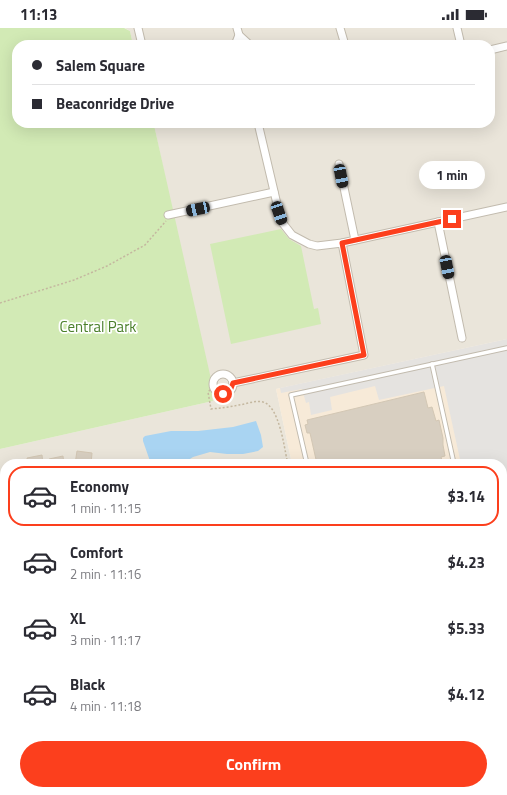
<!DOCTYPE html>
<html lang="en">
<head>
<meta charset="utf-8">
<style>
  :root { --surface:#fff; --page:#f7f7f7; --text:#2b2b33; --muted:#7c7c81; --line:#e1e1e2; --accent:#fc3f1d }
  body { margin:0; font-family:"Titillium Web",sans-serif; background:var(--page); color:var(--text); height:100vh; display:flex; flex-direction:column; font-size:15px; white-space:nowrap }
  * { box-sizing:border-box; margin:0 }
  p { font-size:13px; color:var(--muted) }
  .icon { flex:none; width:22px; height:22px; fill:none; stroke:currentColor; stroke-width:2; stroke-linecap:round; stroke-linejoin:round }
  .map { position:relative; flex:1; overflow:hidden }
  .panel { position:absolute; left:0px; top:431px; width:507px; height:336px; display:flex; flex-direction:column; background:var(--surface); border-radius:16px 16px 0 0; box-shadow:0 4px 16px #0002 }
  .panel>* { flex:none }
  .banner { position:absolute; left:12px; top:12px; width:483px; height:88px; border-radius:16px; box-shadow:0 4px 16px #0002; display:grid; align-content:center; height:88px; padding:0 20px; background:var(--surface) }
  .end { position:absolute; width:18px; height:18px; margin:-9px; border:5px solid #fc3f1d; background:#fff; box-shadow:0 0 0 2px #fff }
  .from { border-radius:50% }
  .bubble { position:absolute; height:28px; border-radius:14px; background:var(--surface); box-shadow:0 4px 16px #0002; font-size:13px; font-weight:700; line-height:28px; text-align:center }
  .car { position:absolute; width:12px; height:24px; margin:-12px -6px; border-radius:5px; box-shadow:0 0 3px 1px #0007; background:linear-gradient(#222 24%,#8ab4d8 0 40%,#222 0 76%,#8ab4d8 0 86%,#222 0) }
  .banner b { display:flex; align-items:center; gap:14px; height:38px; font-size:15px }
  .banner b+b { border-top:1px solid var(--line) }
  .banner i { width:10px; height:10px; background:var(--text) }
  ul { padding:7px 0 0; list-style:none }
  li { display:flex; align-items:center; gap:12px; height:60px; margin:0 8px 6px; padding:0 12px; border:2px solid transparent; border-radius:16px }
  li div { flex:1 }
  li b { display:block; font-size:15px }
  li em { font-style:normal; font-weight:700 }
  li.active { border-color:var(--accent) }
  li>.icon { width:36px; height:36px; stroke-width:1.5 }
  .action { display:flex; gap:8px; margin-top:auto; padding:8px 20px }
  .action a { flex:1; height:46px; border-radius:24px; background:var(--accent); color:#fff; font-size:16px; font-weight:700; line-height:46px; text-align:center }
  .status { display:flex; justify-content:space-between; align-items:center; height:28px; padding:0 20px; background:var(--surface); direction:ltr }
  .status svg { height:11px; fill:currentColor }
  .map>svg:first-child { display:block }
  .residential { fill:#eae5da }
  .commercial { fill:#f7ead8 }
  .education { fill:#efe8d6 }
  .green { fill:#d2eab5 }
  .parking { fill:#e5e3e0 }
  .water { fill:#a9d4f2 }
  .building { fill:#d8cfc1; stroke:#d3c7b4 }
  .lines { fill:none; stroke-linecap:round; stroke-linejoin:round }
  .service-casing { stroke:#c2bbae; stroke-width:5.5 }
  .minor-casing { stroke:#c2bbae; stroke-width:9 }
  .tertiary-casing { stroke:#c2bbae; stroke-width:10 }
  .path { stroke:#c4b79f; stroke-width:1.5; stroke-dasharray:2 2; stroke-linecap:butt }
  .service { stroke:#fff; stroke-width:3.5 }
  .minor { stroke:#fff; stroke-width:7 }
  .tertiary { stroke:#fff; stroke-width:8 }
  .route { stroke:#fc3f1d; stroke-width:5 }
  .labels { text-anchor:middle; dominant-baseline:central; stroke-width:3.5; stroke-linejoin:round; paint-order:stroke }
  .park-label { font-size:15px; fill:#4a7f2a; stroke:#fff }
</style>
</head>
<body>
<div class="status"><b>11:13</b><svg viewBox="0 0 49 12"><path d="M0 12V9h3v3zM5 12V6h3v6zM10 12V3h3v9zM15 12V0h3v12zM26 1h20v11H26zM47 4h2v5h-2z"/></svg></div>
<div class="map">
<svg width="507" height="767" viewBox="0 0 507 767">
  <rect width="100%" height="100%" fill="#f6f3ec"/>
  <g class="residential">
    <polygon points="125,0 507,0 507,311 276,361 292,436 5,436 5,762 339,762 340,767 0,767 0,421 213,373 154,97 152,95 490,95 490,17 133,17 130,3"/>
    <polygon points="507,746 507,767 412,767 435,762 502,762 502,747"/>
  </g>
  <polygon class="commercial" points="507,311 507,570 502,547 502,436 292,436 276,361"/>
  <polygon class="education" points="502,547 507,570 507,734 502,735"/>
  <g class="green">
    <polygon points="0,0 124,0 130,3 133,17 17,17 17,95 152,95 154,97 211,351 210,354 213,373 0,421"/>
    <polygon points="281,201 289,211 301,218 314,281 318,280 321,296 231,316 210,216"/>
  </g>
  <g class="parking">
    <polygon points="507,311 507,508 502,511 502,436 461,436 444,358 379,372 375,358 330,369 332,382 311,387 309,374 306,375 302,361 281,365 280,360"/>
    <polygon points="502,573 505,573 507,583 507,635 502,636"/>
  </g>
  <polygon class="water" points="256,393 261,407 263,419 258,423 243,426 227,426 210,424 193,429 182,436 151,436 143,413 143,410 145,408 171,403 198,403 233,399"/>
  <g class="building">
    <polygon points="424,364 428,380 432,379 436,393 439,392 443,410 443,417 445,428 441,429 443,436 317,436 310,405 307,405 305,397 308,396 307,392"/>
    <polygon points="77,423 92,425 91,436 75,436"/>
    <polygon points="42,427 43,436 28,436 27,430"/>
    <polygon points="63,428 64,436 50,436 49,431"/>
    <polygon points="0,712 5,714 2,725 0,725"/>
    <polygon points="226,762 236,762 237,766 222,767 226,766"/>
  </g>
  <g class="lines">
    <defs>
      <g id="service">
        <polyline points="432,336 454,436"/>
        <polyline points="307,436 291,367 507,320"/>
        <polyline points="502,497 507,496"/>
        <polyline points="502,532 507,555"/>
        <polyline points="502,569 507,568"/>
        <polyline points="502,629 507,628"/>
      </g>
      <g id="minor">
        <polyline points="138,0 142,17"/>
        <polyline points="340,0 345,17"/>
        <polyline points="457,0 461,17"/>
        <polyline points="239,7 250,17"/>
        <polyline points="235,17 239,7 237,0"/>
        <polyline points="490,22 507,18"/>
        <polyline points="258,95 281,193 292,207 309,216 317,218 342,215 507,179"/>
        <polyline points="339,136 355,212"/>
        <polyline points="168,187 274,164"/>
        <polyline points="438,194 462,310"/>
        <circle cx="223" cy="356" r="10"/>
        <polyline points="233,355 364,327 342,215"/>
        <polyline points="0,477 5,475"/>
        <polyline points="0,598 5,594"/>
        <polyline points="0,667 3,682"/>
        <polyline points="252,762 253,767"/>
        <polyline points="418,762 419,767"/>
        <polyline points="431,762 433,767"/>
        <polyline points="99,767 122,762"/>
      </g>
      <g id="tertiary">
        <polyline points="502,743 507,742"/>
        <polyline points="392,767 415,762"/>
      </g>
    </defs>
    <use href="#service" class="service-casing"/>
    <use href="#minor" class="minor-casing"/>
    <use href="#tertiary" class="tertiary-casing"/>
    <g class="path">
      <polyline points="0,275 74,252 107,238 145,217 166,193"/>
      <path d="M213,359L208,364L211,381C221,380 230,379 239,377C247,376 255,372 263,374C279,378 284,418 287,432L286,436"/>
      <polyline points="307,767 317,762"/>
    </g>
    <use href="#service" class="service"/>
    <use href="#minor" class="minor"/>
    <use href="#tertiary" class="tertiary"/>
  </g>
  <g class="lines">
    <polyline class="route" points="223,366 230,363 233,355 364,327 342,215 452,191"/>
  </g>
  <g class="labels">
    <g class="park-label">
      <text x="98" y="298">Central Park</text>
    </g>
  </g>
</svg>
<i class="end from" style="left:223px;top:366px"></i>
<i class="end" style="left:452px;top:191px"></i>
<div class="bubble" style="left:419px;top:133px;width:66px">1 min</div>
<i class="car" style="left:341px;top:148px;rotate:169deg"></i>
<i class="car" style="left:198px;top:181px;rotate:258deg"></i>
<i class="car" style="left:279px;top:185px;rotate:161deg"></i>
<i class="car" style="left:447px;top:239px;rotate:169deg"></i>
<div class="banner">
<b><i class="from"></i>Salem Square</b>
<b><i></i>Beaconridge Drive</b>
</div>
<section class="panel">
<ul>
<li class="active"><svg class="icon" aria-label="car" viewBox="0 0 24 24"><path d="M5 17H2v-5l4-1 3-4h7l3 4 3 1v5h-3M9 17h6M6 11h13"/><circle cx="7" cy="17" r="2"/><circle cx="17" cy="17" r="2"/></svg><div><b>Economy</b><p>1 min · 11:15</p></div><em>$3.14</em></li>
<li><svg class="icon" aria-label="car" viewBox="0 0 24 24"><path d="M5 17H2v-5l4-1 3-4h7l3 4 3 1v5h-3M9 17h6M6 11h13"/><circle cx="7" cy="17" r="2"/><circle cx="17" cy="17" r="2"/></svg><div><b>Comfort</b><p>2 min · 11:16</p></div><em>$4.23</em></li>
<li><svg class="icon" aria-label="car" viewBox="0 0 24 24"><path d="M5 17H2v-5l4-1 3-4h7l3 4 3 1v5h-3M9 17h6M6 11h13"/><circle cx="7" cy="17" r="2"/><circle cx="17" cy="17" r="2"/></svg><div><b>XL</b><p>3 min · 11:17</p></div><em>$5.33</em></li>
<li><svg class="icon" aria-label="car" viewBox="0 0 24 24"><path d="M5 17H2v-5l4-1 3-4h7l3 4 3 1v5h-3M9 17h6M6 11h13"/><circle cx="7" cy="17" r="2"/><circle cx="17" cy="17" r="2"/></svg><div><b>Black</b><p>4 min · 11:18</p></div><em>$4.12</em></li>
</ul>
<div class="action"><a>Confirm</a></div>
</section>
</div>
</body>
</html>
